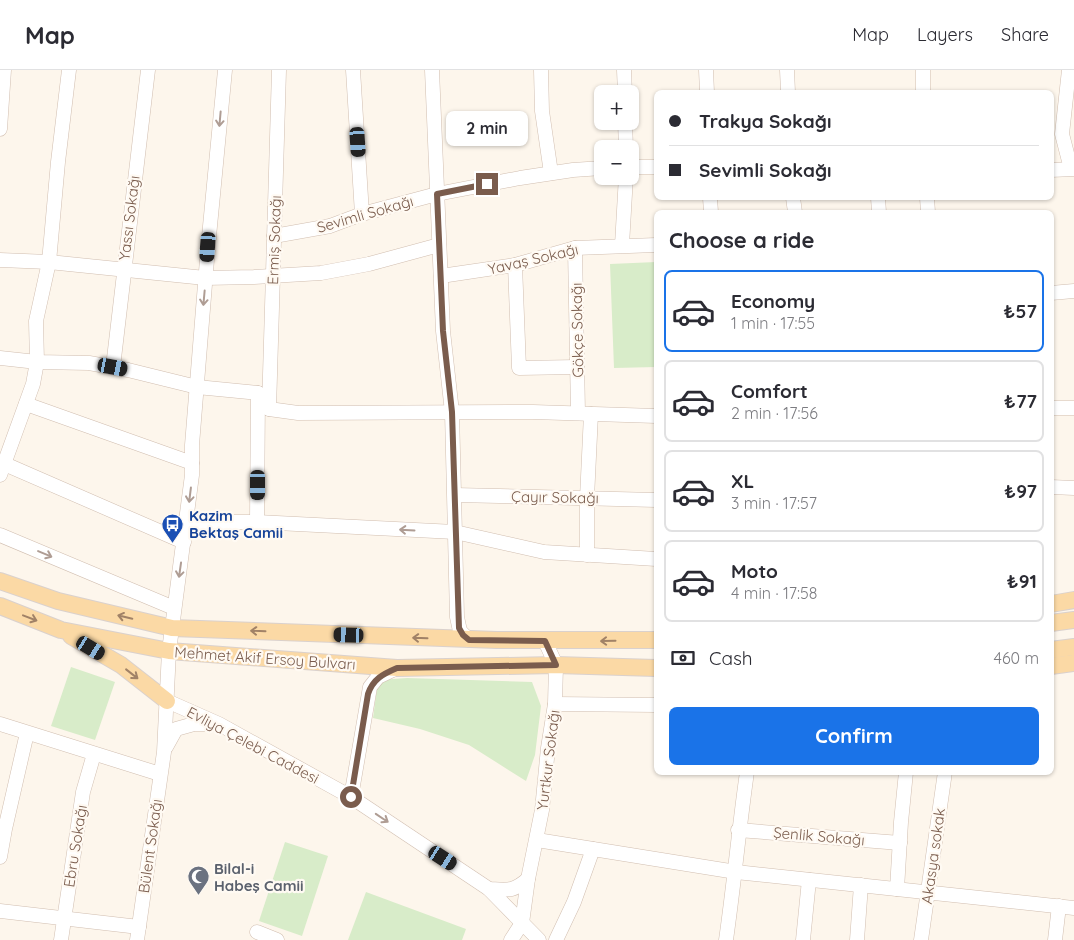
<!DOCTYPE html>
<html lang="en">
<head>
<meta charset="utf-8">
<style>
  :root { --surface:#fff; --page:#f7f7f7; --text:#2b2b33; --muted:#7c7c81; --line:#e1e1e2; --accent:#1a73e8 }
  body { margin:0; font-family:Quicksand,sans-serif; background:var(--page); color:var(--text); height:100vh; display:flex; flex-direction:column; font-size:19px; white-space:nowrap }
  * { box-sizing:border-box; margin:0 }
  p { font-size:16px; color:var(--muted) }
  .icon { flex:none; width:28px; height:28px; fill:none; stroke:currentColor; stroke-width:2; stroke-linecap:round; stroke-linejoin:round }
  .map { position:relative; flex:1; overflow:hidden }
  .panel { position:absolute; left:654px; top:140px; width:400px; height:565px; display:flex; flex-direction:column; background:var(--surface); border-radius:8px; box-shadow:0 1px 4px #0004 }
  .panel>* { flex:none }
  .guide { position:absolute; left:654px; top:20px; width:400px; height:110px; border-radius:8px; box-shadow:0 1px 4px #0004; display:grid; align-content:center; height:110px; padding:0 15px; background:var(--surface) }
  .controls { position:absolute; left:594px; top:15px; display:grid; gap:10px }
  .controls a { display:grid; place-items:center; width:45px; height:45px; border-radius:8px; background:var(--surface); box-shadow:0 1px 4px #0004; font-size:25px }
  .end { position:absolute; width:22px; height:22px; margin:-11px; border:6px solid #7a5c4d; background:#fff; box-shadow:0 0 0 2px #fff }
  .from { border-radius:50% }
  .bubble { position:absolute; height:35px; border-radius:8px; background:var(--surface); box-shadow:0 1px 4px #0004; font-size:16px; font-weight:800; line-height:35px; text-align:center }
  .car { position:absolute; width:15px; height:30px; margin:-15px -8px; border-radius:6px; box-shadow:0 0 4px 1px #0007; background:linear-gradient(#222 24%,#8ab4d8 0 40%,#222 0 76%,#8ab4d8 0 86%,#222 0) }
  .guide b { display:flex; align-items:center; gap:18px; height:48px; font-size:19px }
  .guide b+b { border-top:1px solid var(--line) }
  .guide i { width:12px; height:12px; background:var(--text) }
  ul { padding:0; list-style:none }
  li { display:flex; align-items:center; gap:15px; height:82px; margin:0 10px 8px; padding:0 5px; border:2px solid var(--line); border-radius:8px }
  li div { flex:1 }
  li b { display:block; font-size:19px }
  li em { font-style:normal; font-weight:800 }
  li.on { border-color:var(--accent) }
  li>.icon { width:45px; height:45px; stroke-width:1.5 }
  h2 { padding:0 15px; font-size:22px; line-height:60px }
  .pay { display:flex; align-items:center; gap:12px; height:55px; padding:0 15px; font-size:19px }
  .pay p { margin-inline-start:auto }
  .action { display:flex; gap:10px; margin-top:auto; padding:10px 15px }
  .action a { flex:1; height:58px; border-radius:8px; background:var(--accent); color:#fff; font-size:20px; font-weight:800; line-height:58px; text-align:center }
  header { display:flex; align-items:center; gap:30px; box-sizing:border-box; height:70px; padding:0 25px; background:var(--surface); border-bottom:1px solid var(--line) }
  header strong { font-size:24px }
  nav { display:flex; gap:28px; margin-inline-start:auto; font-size:18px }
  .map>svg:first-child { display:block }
  .green { fill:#d8ecc9 }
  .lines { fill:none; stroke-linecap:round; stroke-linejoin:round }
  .minor-casing { stroke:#d1beb0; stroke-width:15 }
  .major-casing { stroke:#dad1cd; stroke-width:18 }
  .minor { stroke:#fff; stroke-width:14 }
  .major { stroke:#fbd9a5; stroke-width:16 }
  .oneway { stroke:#af9d94 }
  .oneway2 { stroke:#a18267 }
  .route { stroke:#7a5c4d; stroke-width:6 }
  .labels { text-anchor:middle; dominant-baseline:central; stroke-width:4.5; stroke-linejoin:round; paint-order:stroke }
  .street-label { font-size:15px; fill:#7a5c4d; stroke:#fffaf3 }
  .transit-label { font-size:15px; font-weight:bold; fill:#164399; stroke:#fffaf3; text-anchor:start }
  .worship-label { font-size:15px; font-weight:bold; fill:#5b616d; stroke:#fffaf3; text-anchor:start }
</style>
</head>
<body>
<header>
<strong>Map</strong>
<nav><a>Map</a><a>Layers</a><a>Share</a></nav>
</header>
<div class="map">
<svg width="1074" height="870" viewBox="0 0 1074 870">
  <rect width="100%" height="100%" fill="#fdf6ec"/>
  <g class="green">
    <polygon points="656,192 656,297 614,298 610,194"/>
    <polygon points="71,597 115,612 95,670 51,656"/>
    <polygon points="407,608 532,612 541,636 535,685 526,711 469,675 420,659 373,648 378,610"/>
    <polygon points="285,772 328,786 302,866 259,851"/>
    <polygon points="366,822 466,859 462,870 348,870"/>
  </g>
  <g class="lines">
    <defs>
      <g id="minor">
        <polyline points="353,0 362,144"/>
        <polyline points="432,0 443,261 452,342 457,547 460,561 469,570"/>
        <polyline points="541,0 542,41 551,103"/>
        <polyline points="624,0 625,24"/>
        <polyline points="706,0 707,22"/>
        <polyline points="787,0 788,22"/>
        <polyline points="1069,0 1062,64 1070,95 1074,95"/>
        <polyline points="923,22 923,0"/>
        <polyline points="625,51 626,79"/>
        <polyline points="0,59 4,0"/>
        <polyline points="630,97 656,97"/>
        <polyline points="1051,100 1074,99"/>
        <polyline points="710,128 711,142"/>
        <polyline points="793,128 795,142"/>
        <polyline points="878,128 879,142"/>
        <polyline points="927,128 928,142"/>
        <polyline points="274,166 330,156 362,144 437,124 520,108 573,100 602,98"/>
        <polyline points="622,175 626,106"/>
        <polyline points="575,178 578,343"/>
        <polyline points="0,190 49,192 205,208 254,207 321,203 369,194 439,175"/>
        <polyline points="515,195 519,298 577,297"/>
        <polyline points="441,206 515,195 575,178 656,175"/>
        <polyline points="1051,223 1074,221"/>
        <polyline points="0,288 37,292 89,293 128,300 197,317 258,323 269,339 298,343 533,342 656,346"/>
        <polyline points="113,297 148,0"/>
        <polyline points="26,334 192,393"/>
        <polyline points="1051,338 1074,338"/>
        <polyline points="269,339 279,0"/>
        <polyline points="0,392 184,472"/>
        <polyline points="0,405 33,314 37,292 36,251 49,192 58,92 69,0"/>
        <polyline points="1051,417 1074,418"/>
        <polyline points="455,425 656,430"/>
        <polyline points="187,452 257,452 455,462 544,482 656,489"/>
        <polyline points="257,452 258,323"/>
        <polyline points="0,465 174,538"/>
        <polyline points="587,485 587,428 591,344"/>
        <polyline points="167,631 219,654 351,727 489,819 539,870"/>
        <polyline points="555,634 656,635"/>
        <polyline points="0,654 160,704"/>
        <polyline points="166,677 176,659 194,654 213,654"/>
        <polyline points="351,727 370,617 378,607 397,598"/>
        <polyline points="738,760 900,773"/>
        <polyline points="537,770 736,802 1074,838"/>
        <polyline points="0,787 5,759 27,663"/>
        <path d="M489,819C508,820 513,822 528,809"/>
        <polyline points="897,819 901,752 906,702"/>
        <polyline points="0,841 139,857"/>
        <polyline points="257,862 277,870"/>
        <polyline points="61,870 83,722 94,684"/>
        <polyline points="137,870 164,682 169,581 192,405 192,375 208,177 225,0"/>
        <polyline points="511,870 522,853 528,809 542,740 548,678 555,634 556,595 545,571"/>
        <polyline points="556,870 574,832 593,779"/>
        <path d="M726,870C734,814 739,758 747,702"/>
        <polyline points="803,870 809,810"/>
        <polyline points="857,870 861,815"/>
        <polyline points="921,870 945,702"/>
        <polyline points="1055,870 1059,836"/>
      </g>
      <g id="major">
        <polyline points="0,511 58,531 172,558 497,570 656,570"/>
        <polyline points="1051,534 1074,530"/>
        <polyline points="0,536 61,560 169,581 397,598 556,595 656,598"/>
        <polyline points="1051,553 1074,550"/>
        <polyline points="71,566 121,595 167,631"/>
        <polyline points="1051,580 1074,577"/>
        <polyline points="1051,596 1074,593"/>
      </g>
    </defs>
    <use href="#minor" class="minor-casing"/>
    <use href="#major" class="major-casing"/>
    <use href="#minor" class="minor"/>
    <use href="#major" class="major"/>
  </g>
  <defs><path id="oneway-shaft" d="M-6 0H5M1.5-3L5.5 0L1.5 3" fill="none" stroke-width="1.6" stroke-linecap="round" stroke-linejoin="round" transform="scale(1.25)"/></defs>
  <g class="oneway">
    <use href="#oneway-shaft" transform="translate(220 49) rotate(95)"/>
    <use href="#oneway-shaft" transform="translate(204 228) rotate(95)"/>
    <use href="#oneway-shaft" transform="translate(190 425) rotate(97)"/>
    <use href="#oneway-shaft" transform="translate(407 460) rotate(-177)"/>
    <use href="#oneway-shaft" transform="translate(45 484) rotate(23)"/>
    <use href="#oneway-shaft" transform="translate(180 500) rotate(98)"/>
    <use href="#oneway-shaft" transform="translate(382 748) rotate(34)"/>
  </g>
  <g class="oneway2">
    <use href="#oneway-shaft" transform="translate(125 547) rotate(-167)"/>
    <use href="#oneway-shaft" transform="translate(30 548) rotate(21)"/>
    <use href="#oneway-shaft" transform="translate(258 561) rotate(-178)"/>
    <use href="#oneway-shaft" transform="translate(420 568) rotate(-178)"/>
    <use href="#oneway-shaft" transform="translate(608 571) rotate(179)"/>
    <use href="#oneway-shaft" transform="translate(132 604) rotate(38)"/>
  </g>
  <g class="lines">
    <path class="route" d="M351,727L368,624C373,609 383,604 397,598L556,595L545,571L469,570L463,565L459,558L452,342L443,261L437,124L487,114"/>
  </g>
  <defs>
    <symbol id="bus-pin" viewBox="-11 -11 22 30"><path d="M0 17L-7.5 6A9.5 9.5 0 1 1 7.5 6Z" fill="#1a4fb4" stroke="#fffaf3"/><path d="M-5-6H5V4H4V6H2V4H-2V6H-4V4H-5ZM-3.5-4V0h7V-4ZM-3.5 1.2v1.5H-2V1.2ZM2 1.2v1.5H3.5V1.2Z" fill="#fff"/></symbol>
    <symbol id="mosque-pin" viewBox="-11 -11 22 30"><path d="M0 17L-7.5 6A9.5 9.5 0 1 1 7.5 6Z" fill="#6b7280" stroke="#fffaf3"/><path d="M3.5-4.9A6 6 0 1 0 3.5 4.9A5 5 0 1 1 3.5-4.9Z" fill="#fff"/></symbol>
  </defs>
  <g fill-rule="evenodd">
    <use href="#bus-pin" x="160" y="442" width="25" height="34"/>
    <use href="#mosque-pin" x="186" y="794" width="25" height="34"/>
  </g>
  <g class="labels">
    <g class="street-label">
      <text transform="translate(365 144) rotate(-16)">Sevimli Sokağı</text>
      <text transform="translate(129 148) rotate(-83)">Yassı Sokağı</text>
      <text transform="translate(274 170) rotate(-88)">Ermiş Sokağı</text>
      <text transform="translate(533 189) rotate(-13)">Yavaş Sokağı</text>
      <text transform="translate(577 260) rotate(-91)">Gökçe Sokağı</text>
      <text transform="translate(555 427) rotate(1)">Çayır Sokağı</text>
      <text transform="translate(265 588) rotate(4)">Mehmet Akif Ersoy Bulvarı</text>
      <text transform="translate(253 675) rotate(28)">Evliya Çelebi Caddesi</text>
      <text transform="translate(548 690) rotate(-83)">Yurtkur Sokağı</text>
      <text transform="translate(819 766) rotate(5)">Şenlik Sokağı</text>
      <text transform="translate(75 776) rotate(-81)">Ebru Sokağı</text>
      <text transform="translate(150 776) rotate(-82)">Bülent Sokağı</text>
      <text transform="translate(933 786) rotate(-82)">Akasya sokak</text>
    </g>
    <g class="transit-label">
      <text x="189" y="445">Kazim<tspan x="189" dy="17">Bektaş Camii</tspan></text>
    </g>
    <g class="worship-label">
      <text x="214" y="798">Bilal-i<tspan x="214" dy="17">Habeş Camii</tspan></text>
    </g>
  </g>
</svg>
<div class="controls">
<a>+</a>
<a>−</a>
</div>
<i class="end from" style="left:351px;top:727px"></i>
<i class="end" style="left:487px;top:114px"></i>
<div class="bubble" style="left:446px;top:41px;width:82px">2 min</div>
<i class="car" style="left:358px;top:72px;rotate:176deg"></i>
<i class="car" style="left:208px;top:177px;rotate:184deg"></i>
<i class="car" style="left:113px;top:297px;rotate:101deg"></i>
<i class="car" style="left:258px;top:415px;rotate:180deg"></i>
<i class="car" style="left:349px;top:565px;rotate:272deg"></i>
<i class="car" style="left:91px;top:578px;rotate:121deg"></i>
<i class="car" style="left:443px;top:788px;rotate:123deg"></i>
<div class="guide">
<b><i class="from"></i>Trakya Sokağı</b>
<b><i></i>Sevimli Sokağı</b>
</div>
<section class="panel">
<h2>Choose a ride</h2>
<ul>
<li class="on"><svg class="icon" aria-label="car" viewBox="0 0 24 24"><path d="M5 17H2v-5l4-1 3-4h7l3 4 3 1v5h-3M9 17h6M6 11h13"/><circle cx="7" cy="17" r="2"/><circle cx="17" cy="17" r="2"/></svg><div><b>Economy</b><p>1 min · 17:55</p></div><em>₺57</em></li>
<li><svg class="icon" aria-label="car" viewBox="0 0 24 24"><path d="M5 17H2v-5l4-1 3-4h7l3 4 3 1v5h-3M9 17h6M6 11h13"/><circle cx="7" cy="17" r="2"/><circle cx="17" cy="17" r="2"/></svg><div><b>Comfort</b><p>2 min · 17:56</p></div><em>₺77</em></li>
<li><svg class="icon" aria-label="car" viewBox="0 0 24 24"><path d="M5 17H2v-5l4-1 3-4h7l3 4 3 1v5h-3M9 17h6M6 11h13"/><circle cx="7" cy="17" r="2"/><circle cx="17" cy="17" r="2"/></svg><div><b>XL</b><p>3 min · 17:57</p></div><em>₺97</em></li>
<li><svg class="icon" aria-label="car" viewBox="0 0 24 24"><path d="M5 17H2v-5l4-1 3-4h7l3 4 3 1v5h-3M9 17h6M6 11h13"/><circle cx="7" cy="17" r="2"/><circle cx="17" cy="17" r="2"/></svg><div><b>Moto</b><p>4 min · 17:58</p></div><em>₺91</em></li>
</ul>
<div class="pay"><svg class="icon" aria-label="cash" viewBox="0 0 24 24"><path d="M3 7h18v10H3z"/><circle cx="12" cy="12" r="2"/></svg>Cash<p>460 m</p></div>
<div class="action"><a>Confirm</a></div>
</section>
</div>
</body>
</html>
